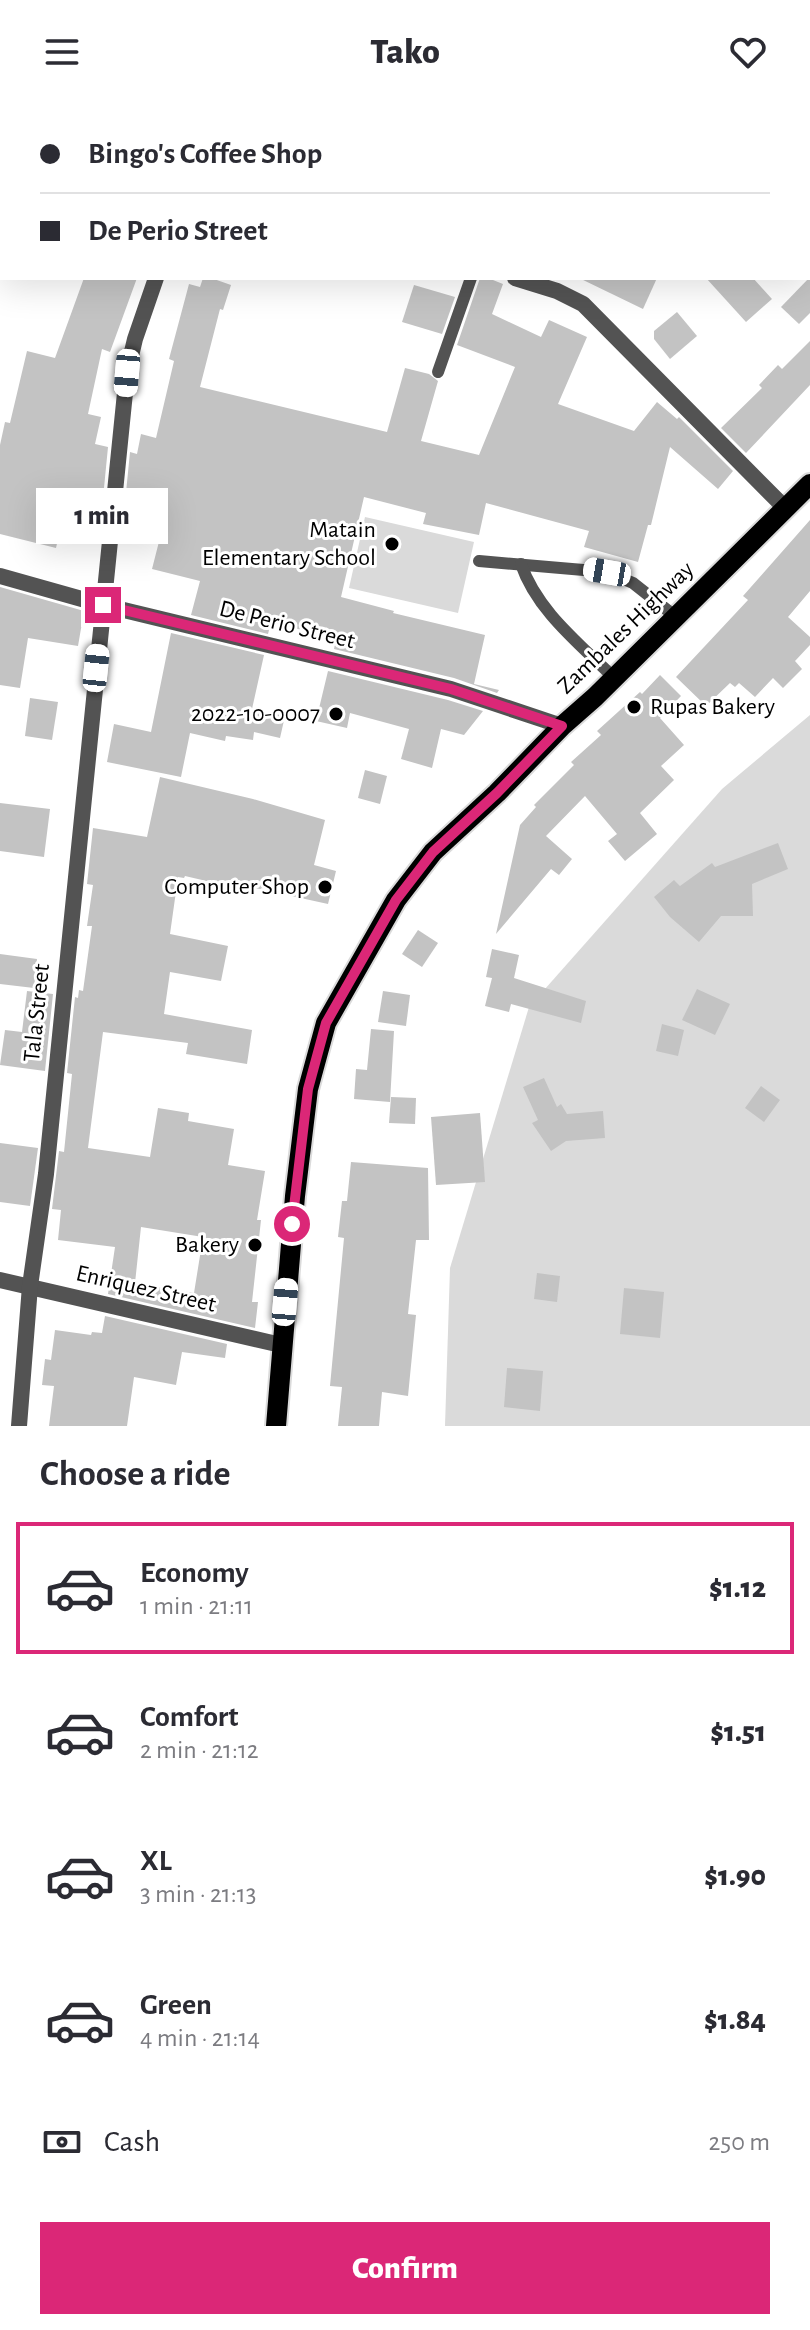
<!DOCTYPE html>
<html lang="en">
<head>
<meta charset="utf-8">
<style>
  :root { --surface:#fff; --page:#f7f7f7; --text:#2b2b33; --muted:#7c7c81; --line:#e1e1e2; --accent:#db2777 }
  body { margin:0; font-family:"Alegreya Sans",sans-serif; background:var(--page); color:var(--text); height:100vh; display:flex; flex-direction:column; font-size:30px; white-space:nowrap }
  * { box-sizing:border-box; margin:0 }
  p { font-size:26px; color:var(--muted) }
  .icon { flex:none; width:44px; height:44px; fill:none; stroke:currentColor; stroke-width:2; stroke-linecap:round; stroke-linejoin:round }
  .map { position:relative; height:1322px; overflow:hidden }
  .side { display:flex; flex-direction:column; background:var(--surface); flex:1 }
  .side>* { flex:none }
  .hud { position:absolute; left:0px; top:0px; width:810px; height:176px; box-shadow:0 8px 32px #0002; display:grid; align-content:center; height:176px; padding:0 40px; background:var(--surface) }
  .end { position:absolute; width:36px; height:36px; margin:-18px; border:10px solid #db2777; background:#fff; box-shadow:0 0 0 4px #fff }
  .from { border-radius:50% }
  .bubble { position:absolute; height:56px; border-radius:0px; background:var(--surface); box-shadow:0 8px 32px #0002; font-size:26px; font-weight:800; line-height:56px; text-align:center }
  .car { position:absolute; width:24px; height:48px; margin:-24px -12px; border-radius:10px; box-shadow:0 0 6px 2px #0007; background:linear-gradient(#fff 24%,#345 0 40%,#fff 0 76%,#345 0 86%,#fff 0) }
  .hud b { display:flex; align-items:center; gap:28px; height:76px; font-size:30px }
  .hud b+b { border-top:2px solid var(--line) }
  .hud i { width:20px; height:20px; background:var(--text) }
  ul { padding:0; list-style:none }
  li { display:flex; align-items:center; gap:24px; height:132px; margin:0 16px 12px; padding:0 24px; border:4px solid transparent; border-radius:0px }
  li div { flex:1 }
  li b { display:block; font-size:30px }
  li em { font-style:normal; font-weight:800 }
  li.active { border-color:var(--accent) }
  li>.icon { width:72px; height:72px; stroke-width:1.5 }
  h2 { padding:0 40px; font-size:36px; line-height:96px }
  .pay { display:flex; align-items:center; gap:20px; height:88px; padding:0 40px; font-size:30px }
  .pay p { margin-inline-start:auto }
  .cta { display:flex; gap:16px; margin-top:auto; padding:16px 40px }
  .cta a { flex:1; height:92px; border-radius:0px; background:var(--accent); color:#fff; font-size:32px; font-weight:800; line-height:92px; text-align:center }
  header { display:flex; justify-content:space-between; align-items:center; height:104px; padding:0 40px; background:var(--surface); font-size:36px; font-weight:800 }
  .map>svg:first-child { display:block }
  .green { fill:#dadada }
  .building { fill:#c3c3c3; fill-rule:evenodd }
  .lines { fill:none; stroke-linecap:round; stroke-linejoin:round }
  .primary-casing { stroke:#dbdbdb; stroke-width:24 }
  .lane { stroke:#535353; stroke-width:12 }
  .street { stroke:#535353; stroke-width:16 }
  .primary { stroke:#000; stroke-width:20 }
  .route { stroke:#db2777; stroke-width:10 }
  .poi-dot { fill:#000; stroke:#fff; stroke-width:3 }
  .labels { text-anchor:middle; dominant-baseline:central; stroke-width:6; stroke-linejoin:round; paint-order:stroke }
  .poi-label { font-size:24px; fill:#000; stroke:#fff; text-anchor:end }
  .street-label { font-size:24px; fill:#000; stroke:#fff }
</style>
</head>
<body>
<header><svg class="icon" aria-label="menu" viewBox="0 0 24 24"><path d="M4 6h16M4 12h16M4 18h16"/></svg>Tako<svg class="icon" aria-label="heart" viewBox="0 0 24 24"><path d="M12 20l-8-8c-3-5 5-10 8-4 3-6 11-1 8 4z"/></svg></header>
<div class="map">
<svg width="810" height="1322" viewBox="0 0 810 1322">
  <rect width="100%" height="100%" fill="#fff"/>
  <g class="green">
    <polygon points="365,413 474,438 458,509 349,484"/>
    <polygon points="810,611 810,1322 445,1322 450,1164 529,903 722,685"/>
  </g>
  <g class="building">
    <polygon points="810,173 810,209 799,220 781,203"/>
    <polygon points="84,174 137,174 110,248 102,245 88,310 101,313 95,340 108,343 102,404 89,401 83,431 60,426 56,444 0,430 0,341 5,318 10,319 27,247 55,254"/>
    <polygon points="203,174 211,174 231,181 223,206 220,205 200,283 387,328 405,264 429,270 438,277 421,337 479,351 515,263 457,241 480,174 488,174 503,180 492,210 541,233 549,216 587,233 558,300 634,327 657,298 677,315 679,313 733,367 718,385 670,343 651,421 648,421 638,458 584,443 589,427 486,399 479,431 423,420 426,409 364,393 341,493 394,507 393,509 485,531 474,580 499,586 497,589 454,574 334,545 336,535 271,518 268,530 191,511 200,477 152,465 164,418 124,409 130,348 137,350 141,330 156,334 174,257 169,255 189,180 200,183"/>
    <polygon points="579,174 657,174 643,205"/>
    <polygon points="706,174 753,174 772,195 746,218"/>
    <polygon points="414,181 455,193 442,230 402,218"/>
    <polygon points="677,208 697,232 670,255 654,235 654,227"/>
    <polygon points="810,237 810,281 746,349 721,324 762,284 759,281 778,261 782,265"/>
    <polygon points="810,416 810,487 788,513 810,533 810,541 795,557 802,565 783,584 773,574 755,593 739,579 735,583 730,579 706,602 676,573 748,496 743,492"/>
    <polygon points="0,483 84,507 78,542 28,534 20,584 0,581"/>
    <polygon points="171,529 264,551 252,605 285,612 280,634 254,628 253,636 226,632 225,637 190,629 181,673 107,658 114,620 151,628"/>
    <polygon points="328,567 448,596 483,607 464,631 441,625 432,664 401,655 409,625 350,609 347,624 316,617"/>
    <polygon points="660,571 681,592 660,614 684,641 661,662 674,676 640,709 657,730 625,757 608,737 617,730 585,692 546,732 572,755 559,771 551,765 496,830 520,721 536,703 534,701 574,661 571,658 601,631 597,627 640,588 642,590"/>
    <polygon points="30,594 58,598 52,636 25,632"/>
    <polygon points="365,666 387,672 380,700 358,694"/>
    <path d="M160,673L253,695L325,716L314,761L336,767L328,800L246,782L245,786L185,772L184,774L178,773L170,830L228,842L221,877L170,868L164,910L252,926L247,960L186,950L188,939L103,928L88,1044L150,1053L158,1004L189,1009L188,1017L234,1025L228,1061L265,1067L257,1116H261L252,1198H258L255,1224L108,1190L115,1143L58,1136L61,1106L52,1105L59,1047L64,1048L72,970L67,969L75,893L78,894L79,886L83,887L92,822H87L93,781L87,780L93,724L147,733ZM141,1123L203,1133L194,1189L135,1179Z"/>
    <polygon points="0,699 50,705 44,753 0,747"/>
    <polygon points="778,739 788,765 752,780 753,812 721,812 699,838 670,813 654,793 674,776 680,782 712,759 715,763"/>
    <polygon points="418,826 438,839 422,863 402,850"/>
    <polygon points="492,845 519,851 514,874 586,897 581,919 511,900 509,908 485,902 492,874 486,873"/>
    <polygon points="0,850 37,855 34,884 0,880"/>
    <polygon points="697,885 730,900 715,931 682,916"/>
    <polygon points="27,887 53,890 45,967 0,961 5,926 22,928"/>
    <polygon points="383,887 410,891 406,922 378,918"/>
    <polygon points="662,920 684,926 678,952 656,947"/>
    <polygon points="371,925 394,927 390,998 354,995 356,965 367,966"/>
    <polygon points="544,974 557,1003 561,1000 567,1010 603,1007 605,1034 566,1037 551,1047 532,1019 538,1016 523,983"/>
    <polygon points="761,982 780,996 764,1018 745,1004"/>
    <polygon points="391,993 416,994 415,1020 389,1019"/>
    <polygon points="480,1009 485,1078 436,1081 431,1013"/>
    <polygon points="0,1039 38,1044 30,1102 0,1098"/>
    <polygon points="351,1058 428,1064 429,1136 416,1136 408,1210 416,1211 408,1292 382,1288 379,1322 338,1322 342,1283 330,1282 344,1134 338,1133 342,1097 347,1097"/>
    <polygon points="537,1169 560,1172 557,1198 534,1195"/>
    <polygon points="624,1184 664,1188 660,1234 620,1230"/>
    <polygon points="105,1212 227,1240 225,1254 182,1248 176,1281 134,1273 127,1322 49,1322 54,1282 42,1281 45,1255 51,1256 55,1226 91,1231 92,1228 102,1229"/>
    <polygon points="507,1264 543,1267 540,1307 504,1303"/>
  </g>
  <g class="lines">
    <defs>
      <polyline id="primary" points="276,1322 295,1092 308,985 326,919 396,796 433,748 497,689 562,622 595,593 810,380"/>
    </defs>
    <use href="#primary" class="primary-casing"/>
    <g class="lane">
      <polyline points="438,268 471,174"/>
      <polyline points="479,457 607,468 633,479 676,513"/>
      <path d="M521,460C537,507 580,540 614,574"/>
    </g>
    <g class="street">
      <polyline points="515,174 557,187 583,200 785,404"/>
      <polyline points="0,472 103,501 451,585 562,622"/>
      <polyline points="0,1176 281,1241"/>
      <polyline points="19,1322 30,1182 46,1070 127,269 135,235 156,174"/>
    </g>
    <use href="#primary" class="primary"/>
  </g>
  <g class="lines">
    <polyline class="route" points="103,501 451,585 562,622 497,689 433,748 396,796 326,919 308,985 292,1120"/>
  </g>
  <g class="poi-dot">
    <circle cx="392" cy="440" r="8"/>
    <circle cx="634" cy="603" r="8"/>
    <circle cx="336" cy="610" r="8"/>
    <circle cx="325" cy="783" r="8"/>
    <circle cx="255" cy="1141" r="8"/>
  </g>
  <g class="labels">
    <g class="poi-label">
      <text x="376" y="426">Matain<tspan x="376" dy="28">Elementary School</tspan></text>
      <text x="650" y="603" text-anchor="start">Rupas Bakery</text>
      <text x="320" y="610">2022-10-0007</text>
      <text x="309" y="783">Computer Shop</text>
      <text x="239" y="1141">Bakery</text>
    </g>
    <g class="street-label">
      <text transform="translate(287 521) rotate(14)">De Perio Street</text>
      <text transform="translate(626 524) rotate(-44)">Zambales Highway</text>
      <text transform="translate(37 909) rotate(-84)">Tala Street</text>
      <text transform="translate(146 1185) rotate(13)">Enriquez Street</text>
    </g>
  </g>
</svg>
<i class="end from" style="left:292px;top:1120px"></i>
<i class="end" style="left:103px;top:501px"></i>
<div class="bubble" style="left:36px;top:384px;width:132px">1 min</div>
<i class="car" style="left:127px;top:269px;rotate:185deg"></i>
<i class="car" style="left:607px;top:468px;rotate:280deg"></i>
<i class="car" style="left:96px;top:564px;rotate:6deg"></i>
<i class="car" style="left:285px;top:1198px;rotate:5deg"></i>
<div class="hud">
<b><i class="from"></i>Bingo's Coffee Shop</b>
<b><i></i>De Perio Street</b>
</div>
</div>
<section class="side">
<h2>Choose a ride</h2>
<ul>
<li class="active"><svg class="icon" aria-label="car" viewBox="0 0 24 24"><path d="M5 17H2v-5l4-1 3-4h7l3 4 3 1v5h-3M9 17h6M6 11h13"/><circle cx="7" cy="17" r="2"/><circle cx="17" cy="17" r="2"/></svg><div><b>Economy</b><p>1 min · 21:11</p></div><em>$1.12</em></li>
<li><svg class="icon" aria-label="car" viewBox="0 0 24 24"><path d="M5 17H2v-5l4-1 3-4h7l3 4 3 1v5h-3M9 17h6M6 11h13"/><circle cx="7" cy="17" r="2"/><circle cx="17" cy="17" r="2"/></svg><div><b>Comfort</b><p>2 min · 21:12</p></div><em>$1.51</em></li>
<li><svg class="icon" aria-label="car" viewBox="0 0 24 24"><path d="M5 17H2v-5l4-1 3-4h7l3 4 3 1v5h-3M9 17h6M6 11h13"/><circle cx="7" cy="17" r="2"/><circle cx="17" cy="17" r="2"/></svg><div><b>XL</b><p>3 min · 21:13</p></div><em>$1.90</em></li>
<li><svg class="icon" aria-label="car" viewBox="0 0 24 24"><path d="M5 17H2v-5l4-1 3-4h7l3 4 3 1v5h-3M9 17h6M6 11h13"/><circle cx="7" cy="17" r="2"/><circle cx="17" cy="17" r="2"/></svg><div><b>Green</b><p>4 min · 21:14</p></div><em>$1.84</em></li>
</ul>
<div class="pay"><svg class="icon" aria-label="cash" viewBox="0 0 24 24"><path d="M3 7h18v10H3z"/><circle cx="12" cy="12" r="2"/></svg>Cash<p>250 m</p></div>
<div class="cta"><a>Confirm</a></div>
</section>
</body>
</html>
